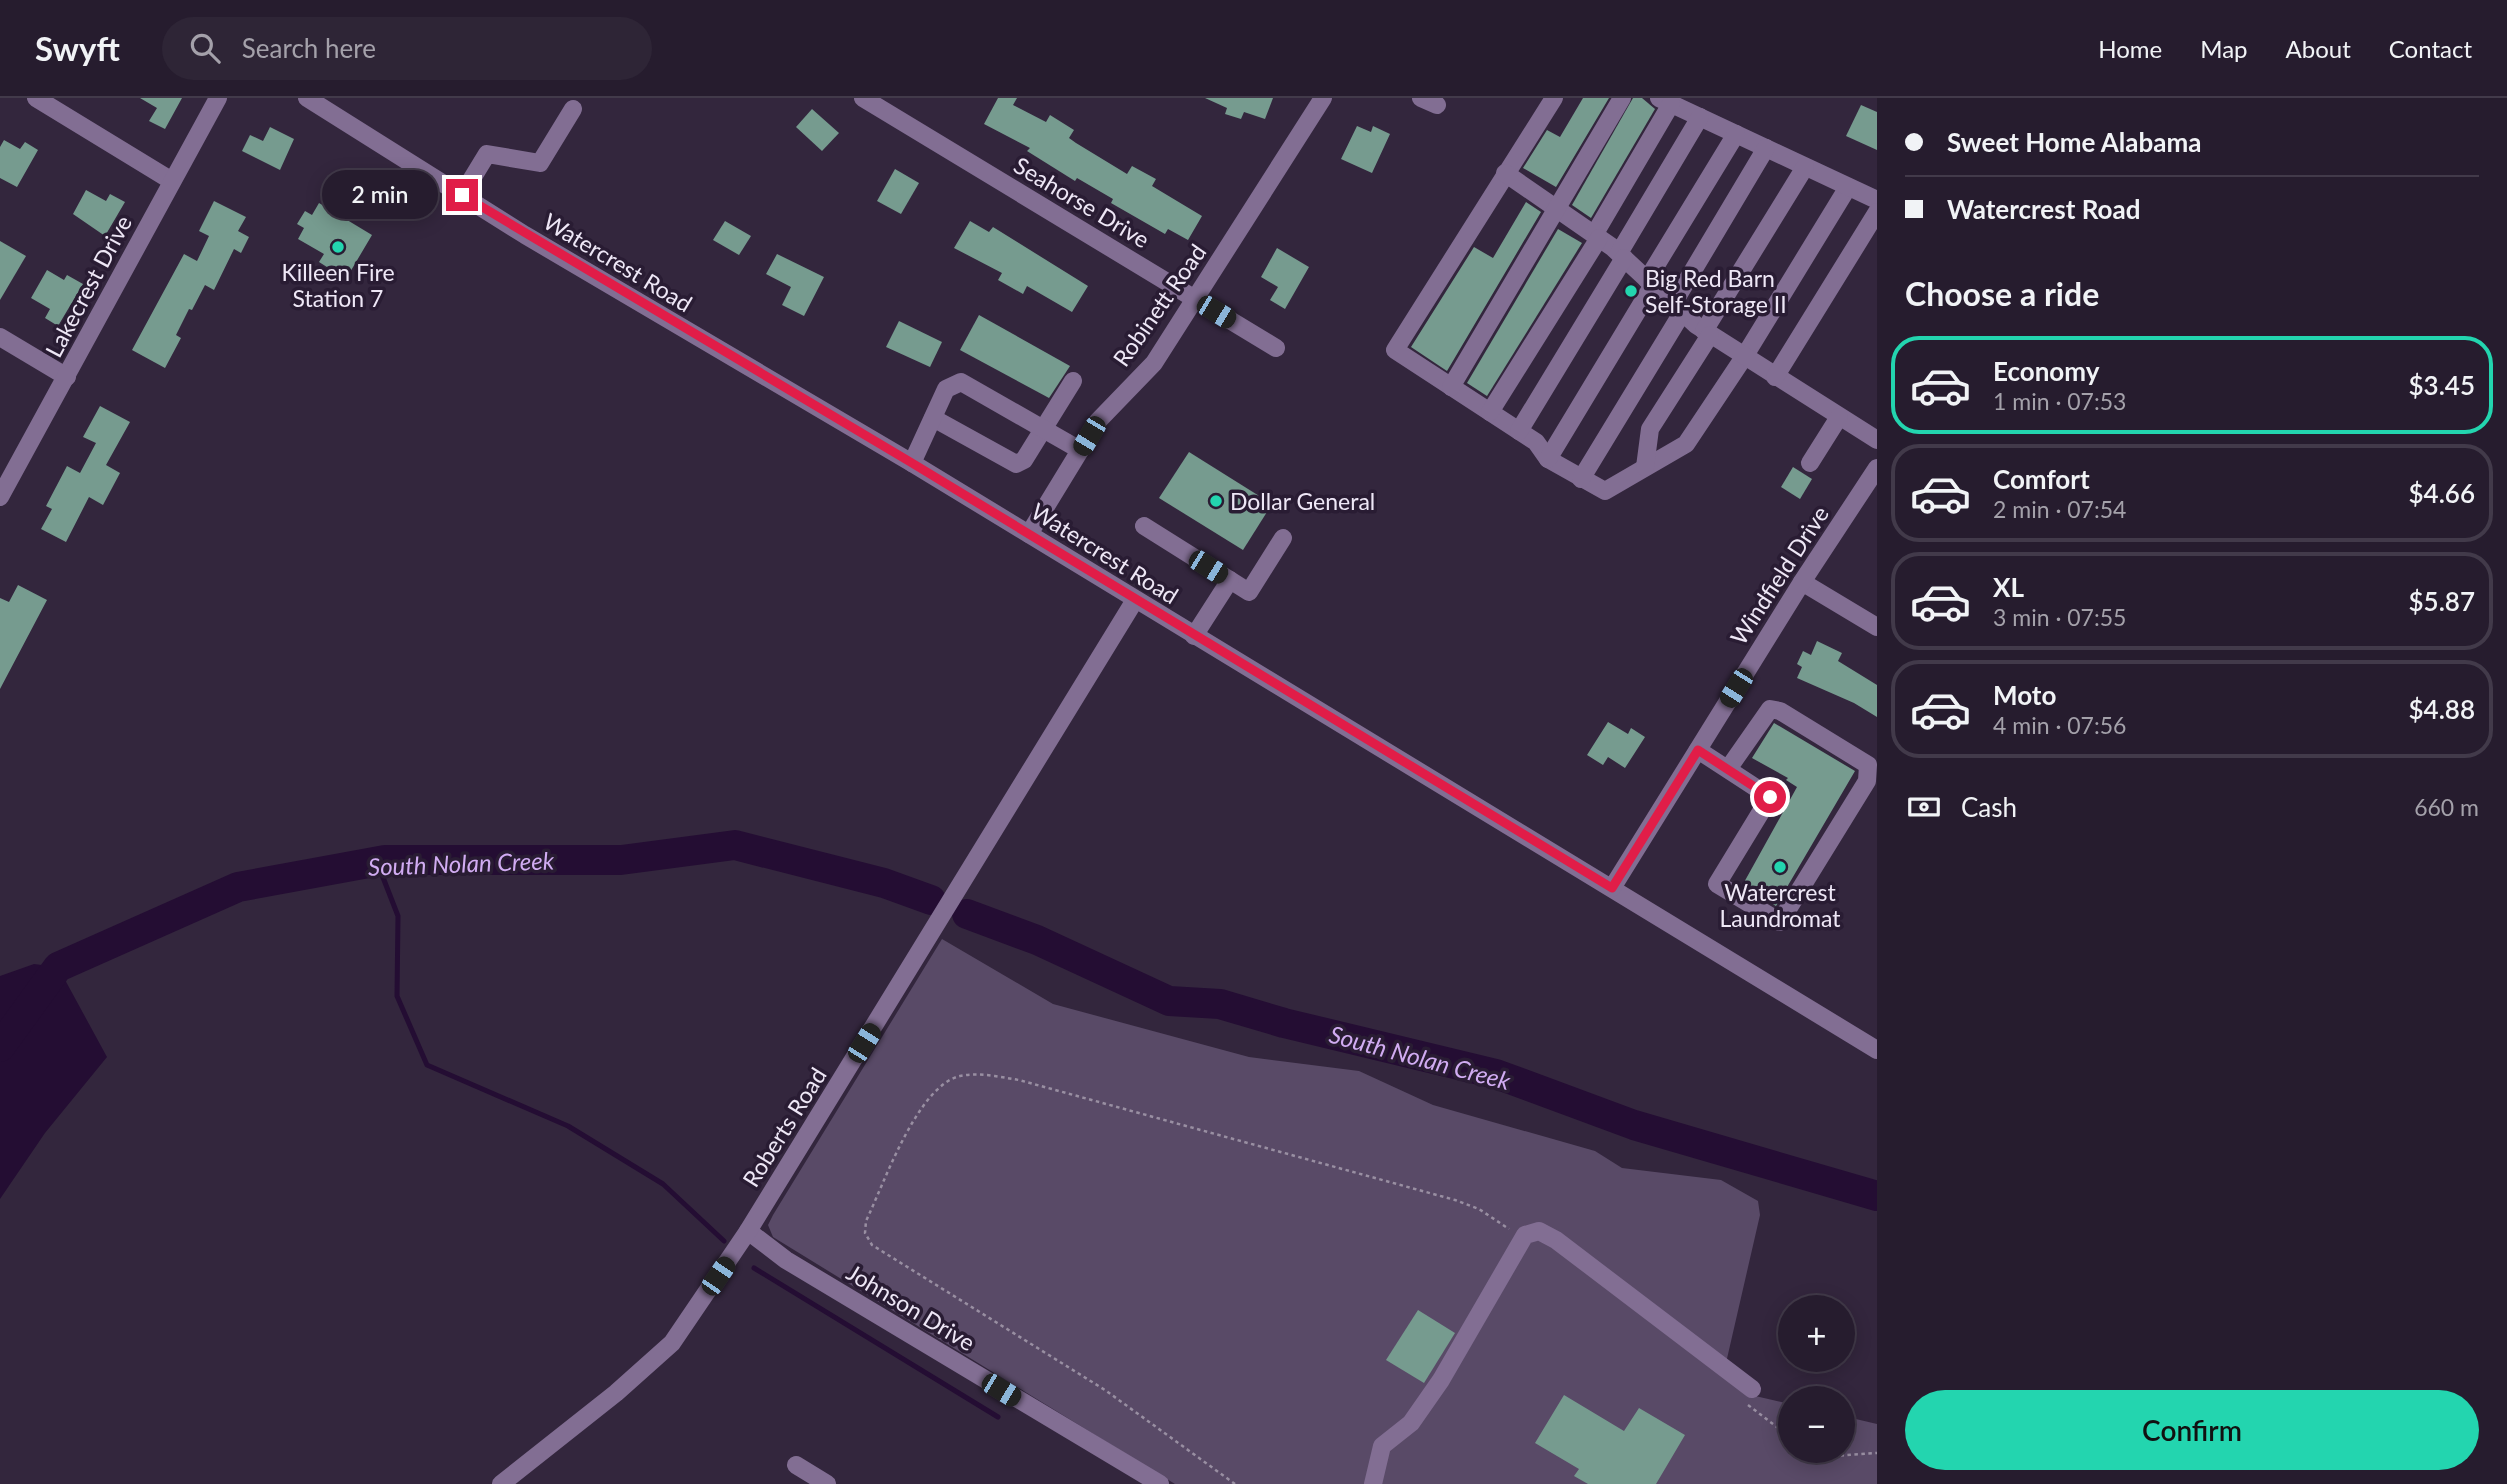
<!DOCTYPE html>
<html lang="en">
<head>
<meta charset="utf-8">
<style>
  :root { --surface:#261c2e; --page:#2e2536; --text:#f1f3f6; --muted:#a4a1aa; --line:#423a4a; --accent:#23d5af }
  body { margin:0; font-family:Lato,sans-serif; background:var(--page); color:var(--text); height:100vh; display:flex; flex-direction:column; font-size:26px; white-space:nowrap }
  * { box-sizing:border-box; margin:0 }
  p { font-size:23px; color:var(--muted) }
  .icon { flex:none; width:38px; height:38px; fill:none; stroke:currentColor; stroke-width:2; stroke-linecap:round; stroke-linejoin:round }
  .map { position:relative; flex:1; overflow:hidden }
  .details { display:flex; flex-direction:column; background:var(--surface); width:630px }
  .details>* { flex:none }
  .banner { display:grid; align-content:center; height:154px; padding:0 28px; background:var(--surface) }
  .fabs { position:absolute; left:1778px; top:1197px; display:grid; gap:14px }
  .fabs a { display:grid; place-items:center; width:77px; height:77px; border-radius:50%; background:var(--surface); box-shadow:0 4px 18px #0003,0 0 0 2px var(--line); font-size:35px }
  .end { position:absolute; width:32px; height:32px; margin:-16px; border:9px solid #e11d48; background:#fff; box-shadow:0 0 0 4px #fff }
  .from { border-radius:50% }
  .bubble { position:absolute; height:49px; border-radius:24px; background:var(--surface); box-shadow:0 4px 18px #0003,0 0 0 2px var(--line); font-size:23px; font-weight:600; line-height:49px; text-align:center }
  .car { position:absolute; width:21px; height:42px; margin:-21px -10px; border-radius:9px; box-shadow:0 0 5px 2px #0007; background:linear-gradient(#222 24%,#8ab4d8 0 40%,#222 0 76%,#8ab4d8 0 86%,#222 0) }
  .banner b { display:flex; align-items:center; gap:24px; height:66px; font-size:26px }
  .banner b+b { border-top:2px solid var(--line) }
  .banner i { width:18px; height:18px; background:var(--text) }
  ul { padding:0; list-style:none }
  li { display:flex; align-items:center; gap:21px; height:98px; margin:0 14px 10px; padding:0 14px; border:4px solid var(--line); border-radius:28px }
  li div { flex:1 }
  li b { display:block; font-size:26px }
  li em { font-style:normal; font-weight:600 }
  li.active { border-color:var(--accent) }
  li>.icon { width:63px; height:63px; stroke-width:1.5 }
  h2 { padding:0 28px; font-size:32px; line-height:84px }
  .pay { display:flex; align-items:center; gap:18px; height:77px; padding:0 28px; font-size:26px }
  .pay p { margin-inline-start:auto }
  .primary-button { display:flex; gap:14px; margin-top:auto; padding:14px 28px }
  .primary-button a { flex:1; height:80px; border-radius:42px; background:var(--accent); color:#111; font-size:28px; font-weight:600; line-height:80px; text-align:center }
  header { display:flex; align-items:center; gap:42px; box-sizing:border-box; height:98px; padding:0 35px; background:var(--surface); border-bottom:2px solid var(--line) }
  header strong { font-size:33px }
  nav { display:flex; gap:38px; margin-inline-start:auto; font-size:24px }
  .search { width:490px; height:63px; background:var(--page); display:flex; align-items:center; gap:18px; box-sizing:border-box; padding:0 24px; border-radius:38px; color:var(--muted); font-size:26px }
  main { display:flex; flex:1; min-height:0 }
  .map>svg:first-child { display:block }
  .green { fill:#594a67 }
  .water { fill:#240d33 }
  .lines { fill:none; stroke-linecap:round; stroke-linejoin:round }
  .stream { stroke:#240d33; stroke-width:5 }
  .river { stroke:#240d33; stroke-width:30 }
  .building { fill:#769b8f }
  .path { stroke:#998fa2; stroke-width:2.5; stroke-dasharray:3.5 3.5; stroke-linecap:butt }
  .minor { stroke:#826e93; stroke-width:18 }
  .route { stroke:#e11d48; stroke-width:9 }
  .poi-dot { fill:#23d5af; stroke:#291c33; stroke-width:2.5 }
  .labels { text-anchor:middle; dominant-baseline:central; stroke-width:7; stroke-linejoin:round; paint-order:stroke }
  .street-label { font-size:23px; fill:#eee7f6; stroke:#291c33 }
  .poi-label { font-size:23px; fill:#eee7f6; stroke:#291c33 }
  .water-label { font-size:24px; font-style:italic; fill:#d1acf2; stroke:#291c33 }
</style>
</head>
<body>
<header>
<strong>Swyft</strong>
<div class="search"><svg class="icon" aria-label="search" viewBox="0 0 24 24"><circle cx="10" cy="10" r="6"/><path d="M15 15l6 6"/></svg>Search here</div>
<nav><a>Home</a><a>Map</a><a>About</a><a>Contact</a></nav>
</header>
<main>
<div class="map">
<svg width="1877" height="1386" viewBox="0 0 1877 1386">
  <rect width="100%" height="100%" fill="#33263d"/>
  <polygon class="green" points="942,841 1053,906 1249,959 1359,973 1433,1007 1595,1053 1622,1070 1721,1082 1758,1103 1760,1117 1723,1278 1751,1297 1790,1306 1790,1353 1843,1353 1843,1318 1877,1326 1877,1386 1175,1386 773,1139 768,1127 773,1117"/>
  <polygon class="water" points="34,866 58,869 107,959 45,1035 0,1101 0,878"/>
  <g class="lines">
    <g class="stream">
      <polyline points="377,764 398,818 397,898 427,967 568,1028 663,1086 724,1143"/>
      <polyline points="754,1170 998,1319"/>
    </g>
    <g class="river">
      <polyline points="967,816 1037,842 1169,903 1220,906 1284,925 1496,976 1634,1027 1877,1098"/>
      <polyline points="0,949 58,869 238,789 385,762 621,762 735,747 884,785 931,802"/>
    </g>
  </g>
  <g class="building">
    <polygon points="140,0 182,0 165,31 149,23 157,10"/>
    <polygon points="998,0 1017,0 1013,7 1046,24 1050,17 1074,32 1069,40 1076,45 1127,76 1132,68 1156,81 1152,88 1202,118 1188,142 1168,131 1165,136 1111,105 1113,101 1077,80 1075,83 1027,53 1030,50 984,26"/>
    <polygon points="1205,0 1273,0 1265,21 1244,14 1241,21 1225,16 1227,10"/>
    <polygon points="1583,0 1609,0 1556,89 1523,70 1547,32 1560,39"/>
    <polygon points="1633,0 1642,0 1655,11 1591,120 1572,107"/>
    <polygon points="1861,7 1877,14 1877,52 1846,38"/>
    <polygon points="812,11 839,35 822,53 796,29"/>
    <polygon points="1357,28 1371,34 1373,28 1390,36 1372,75 1341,61"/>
    <polygon points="270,29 294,41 280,72 242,53 250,37 263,43"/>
    <polygon points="4,42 20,51 25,44 38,52 17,89 0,80 0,49"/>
    <polygon points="895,71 919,85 901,116 877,103"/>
    <polygon points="86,92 106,103 110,96 125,104 105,138 73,116"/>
    <polygon points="214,103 246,119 238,133 249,139 241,155 234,151 214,192 205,187 192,212 189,211 176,237 181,240 165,270 132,252 184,156 197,163 209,138 199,133"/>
    <polygon points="1526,104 1541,114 1447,273 1411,249 1474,149 1493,160"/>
    <polygon points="319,105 372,137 346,181 319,164 324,156 298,141 304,130 297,126 305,113 312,117"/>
    <polygon points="725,123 751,138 739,157 713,142"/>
    <polygon points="970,123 989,134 993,129 1088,188 1072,214 1027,188 1023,196 998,182 1002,175 954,150"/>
    <polygon points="1558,131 1582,145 1487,298 1467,285"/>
    <polygon points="0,143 26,158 0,202"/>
    <polygon points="1277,150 1309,169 1285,211 1270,202 1278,189 1261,179"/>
    <polygon points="777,156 824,179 804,218 782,207 791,189 766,176"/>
    <polygon points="47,172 64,182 67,177 83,186 58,228 45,220 50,211 31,200"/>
    <polygon points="979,217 1070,268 1049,300 960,252"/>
    <polygon points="899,223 942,244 930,269 886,249"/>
    <polygon points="100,308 130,324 106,367 120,375 103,407 89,399 66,444 41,431 52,411 46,408 67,368 80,375 96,345 83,339"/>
    <polygon points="1189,354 1272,406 1243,452 1159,400"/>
    <polygon points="1793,369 1812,381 1800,401 1781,389"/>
    <polygon points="18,487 47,502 0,591 0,500 9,504"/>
    <polygon points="1817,543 1842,555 1838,563 1877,587 1877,619 1854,605 1797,580 1802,569 1797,566 1803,553 1811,557"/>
    <polygon points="1608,624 1628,636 1631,630 1645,639 1625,670 1608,659 1603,667 1587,657"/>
    <polygon points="1774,625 1855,673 1776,808 1742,788 1797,689 1786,682 1788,680 1752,660"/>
    <polygon points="1418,1212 1455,1235 1424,1285 1386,1262"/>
    <polygon points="1564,1297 1624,1333 1639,1310 1685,1337 1656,1386 1588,1386 1574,1378 1579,1371 1535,1345"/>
  </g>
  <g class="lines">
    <g class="path">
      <polyline points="1748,1307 1790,1339"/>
      <polyline points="1813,1353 1835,1358 1877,1355"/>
      <path d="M1235,1386L1105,1292L872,1147L865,1135L866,1123C884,1086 917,988 960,978C979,974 1000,979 1019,982L1455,1102L1479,1111L1509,1131"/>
    </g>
    <g class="minor">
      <polyline points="36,0 172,83"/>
      <polyline points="307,0 525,137 912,365 1877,952"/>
      <polyline points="863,0 1276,250"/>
      <polyline points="1421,0 1437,7"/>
      <polyline points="1554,0 1395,252 1536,344 1548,361 1605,393 1686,346 1744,259 1848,89"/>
      <polyline points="1659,0 1877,102"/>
      <polyline points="1505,75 1612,149 1696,227 1877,342"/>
      <polyline points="462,97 487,56 540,65 573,11"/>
      <polyline points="1594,137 1671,6"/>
      <polyline points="1619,155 1700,19"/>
      <polyline points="1647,182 1736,36"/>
      <polyline points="1673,206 1766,50"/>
      <polyline points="1704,233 1805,69"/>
      <polyline points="0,239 67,279"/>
      <polyline points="1775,279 1877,114"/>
      <polyline points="1451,289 1622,0"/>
      <polyline points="1490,314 1599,140"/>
      <polyline points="933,320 1016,366 1024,362 1073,283"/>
      <polyline points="1519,333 1624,160"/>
      <polyline points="1548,361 1653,187"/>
      <polyline points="912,365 946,291 961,284 1080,352"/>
      <polyline points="1810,365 1839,319"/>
      <polyline points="1645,369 1650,331 1710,237"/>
      <polyline points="1581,381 1682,215"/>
      <polyline points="0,399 218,0"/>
      <polyline points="1144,428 1249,494 1283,440"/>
      <polyline points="1029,436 1098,323 1154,265 1323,0"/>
      <polyline points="1802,484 1877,529"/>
      <polyline points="1194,538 1230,482"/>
      <polyline points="1698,652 1770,699 1717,786 1780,824 1867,683 1868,667 1780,613 1770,611 1728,671"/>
      <polyline points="1612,790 1802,484 1877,370"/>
      <polyline points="748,1133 786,1162 1160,1386"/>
      <polyline points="796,1367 827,1386"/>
      <polyline points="501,1386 616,1295 672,1245 748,1133 1135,502"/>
      <polyline points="1373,1386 1382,1348 1411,1325 1441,1282 1525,1137 1539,1133 1556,1142 1752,1291"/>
    </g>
  </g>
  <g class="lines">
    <polyline class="route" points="462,97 912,365 1612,790 1698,652 1770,699"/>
  </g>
  <g class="poi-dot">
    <circle cx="338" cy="149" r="7"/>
    <circle cx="1631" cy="193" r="7"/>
    <circle cx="1216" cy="403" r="7"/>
    <circle cx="1780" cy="769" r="7"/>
  </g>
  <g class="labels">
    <g class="street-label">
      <text transform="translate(1082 104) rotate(31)">Seahorse Drive</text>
      <text transform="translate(618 164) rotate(31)">Watercrest Road</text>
      <text transform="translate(88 188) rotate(-62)">Lakecrest Drive</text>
      <text transform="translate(1159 207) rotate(-55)">Robinett Road</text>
      <text transform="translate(1105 455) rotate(32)">Watercrest Road</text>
      <text transform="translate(1779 477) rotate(-57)">Windfield Drive</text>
      <text transform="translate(784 1029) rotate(-58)">Roberts Road</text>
      <text transform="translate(911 1209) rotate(31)">Johnson Drive</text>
    </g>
    <g class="poi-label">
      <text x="338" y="174">Killeen Fire<tspan x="338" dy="26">Station 7</tspan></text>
      <text x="1645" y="180" text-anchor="start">Big Red Barn<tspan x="1645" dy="26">Self-Storage II</tspan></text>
      <text x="1230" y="403" text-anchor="start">Dollar General</text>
      <text x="1780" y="794">Watercrest<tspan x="1780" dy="26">Laundromat</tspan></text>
    </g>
    <g class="water-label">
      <text transform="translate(461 765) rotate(-2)">South Nolan Creek</text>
      <text transform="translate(1420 959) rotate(15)">South Nolan Creek</text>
    </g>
  </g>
</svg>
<div class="fabs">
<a>+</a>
<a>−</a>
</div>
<i class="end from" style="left:1770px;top:699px"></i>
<i class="end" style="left:462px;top:97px"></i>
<div class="bubble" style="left:322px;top:72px;width:116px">2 min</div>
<i class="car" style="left:1216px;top:214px;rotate:121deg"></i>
<i class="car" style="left:1089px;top:338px;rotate:211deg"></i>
<i class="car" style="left:1208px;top:469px;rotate:122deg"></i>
<i class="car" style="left:1736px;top:590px;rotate:212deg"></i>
<i class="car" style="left:864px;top:945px;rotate:32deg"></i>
<i class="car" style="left:718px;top:1178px;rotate:34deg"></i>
<i class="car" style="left:1001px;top:1292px;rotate:121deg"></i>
</div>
<section class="details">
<div class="banner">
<b><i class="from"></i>Sweet Home Alabama</b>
<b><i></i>Watercrest Road</b>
</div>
<h2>Choose a ride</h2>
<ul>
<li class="active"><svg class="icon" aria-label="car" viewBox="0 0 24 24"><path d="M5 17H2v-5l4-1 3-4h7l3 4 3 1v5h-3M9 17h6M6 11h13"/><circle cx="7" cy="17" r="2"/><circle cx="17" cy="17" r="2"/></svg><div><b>Economy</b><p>1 min · 07:53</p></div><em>$3.45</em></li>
<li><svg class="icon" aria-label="car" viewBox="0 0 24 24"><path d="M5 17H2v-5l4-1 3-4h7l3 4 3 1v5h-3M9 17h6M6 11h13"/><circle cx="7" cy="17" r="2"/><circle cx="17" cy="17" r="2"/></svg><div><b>Comfort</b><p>2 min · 07:54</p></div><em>$4.66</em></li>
<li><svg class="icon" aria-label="car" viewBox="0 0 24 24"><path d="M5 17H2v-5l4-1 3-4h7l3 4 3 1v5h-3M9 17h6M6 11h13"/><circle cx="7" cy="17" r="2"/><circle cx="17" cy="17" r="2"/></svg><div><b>XL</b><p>3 min · 07:55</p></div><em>$5.87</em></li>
<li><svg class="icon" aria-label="car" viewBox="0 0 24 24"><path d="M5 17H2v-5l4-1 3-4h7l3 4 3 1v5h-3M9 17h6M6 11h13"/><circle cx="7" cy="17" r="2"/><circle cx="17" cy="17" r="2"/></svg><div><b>Moto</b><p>4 min · 07:56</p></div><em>$4.88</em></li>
</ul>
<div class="pay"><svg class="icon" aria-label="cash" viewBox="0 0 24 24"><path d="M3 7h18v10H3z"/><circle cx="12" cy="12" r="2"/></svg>Cash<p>660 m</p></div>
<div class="primary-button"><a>Confirm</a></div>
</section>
</main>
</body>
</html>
